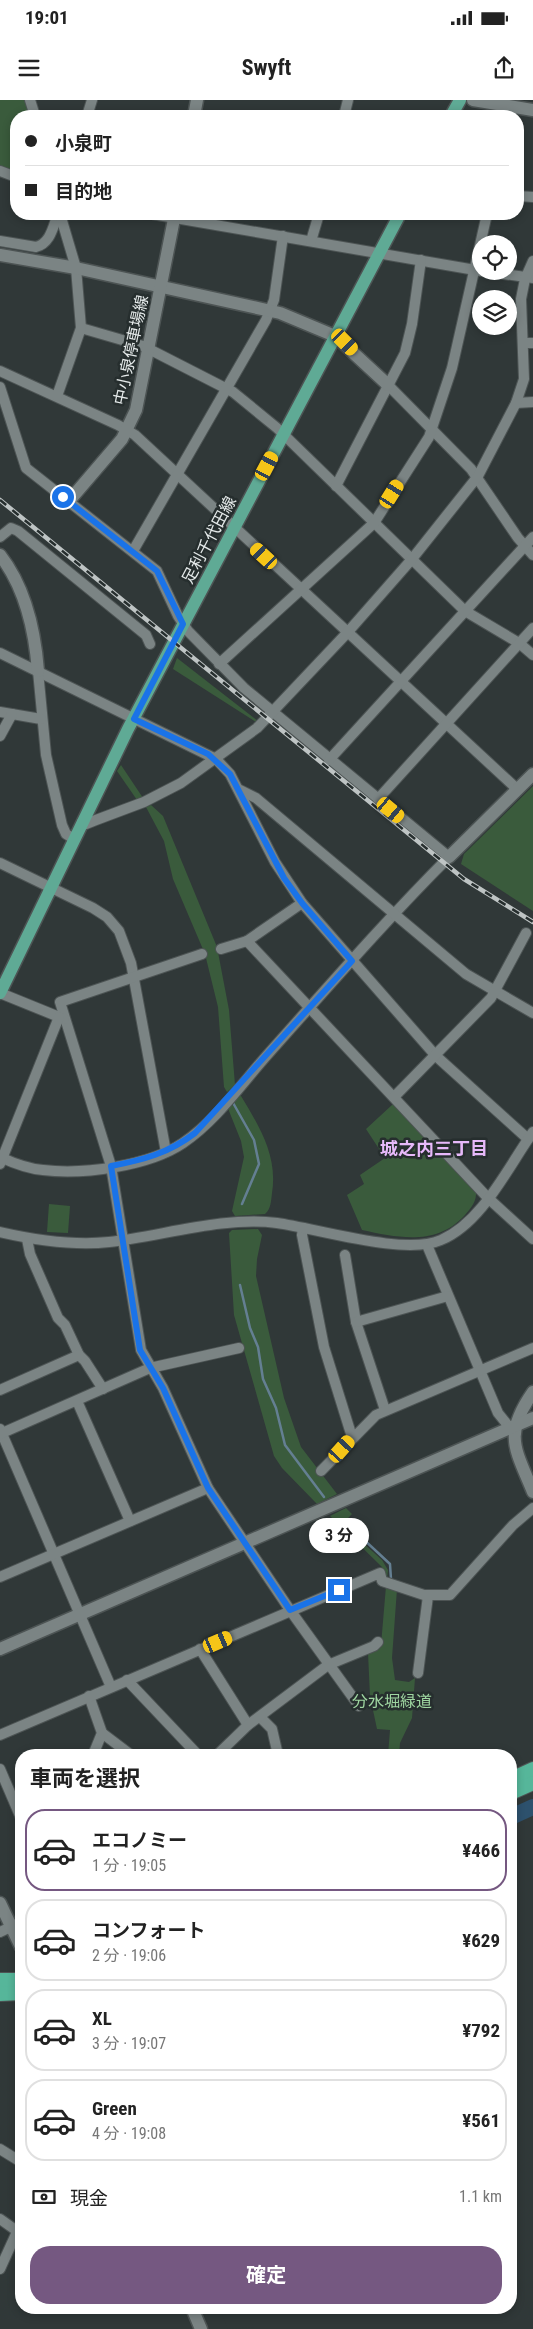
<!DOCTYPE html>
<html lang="ja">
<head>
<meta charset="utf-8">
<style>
  :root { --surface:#fff; --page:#f6f6f6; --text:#222; --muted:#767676; --line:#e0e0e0; --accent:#755881 }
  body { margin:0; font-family:"Roboto Condensed","Noto Sans JP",sans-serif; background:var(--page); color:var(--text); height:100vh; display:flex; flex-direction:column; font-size:19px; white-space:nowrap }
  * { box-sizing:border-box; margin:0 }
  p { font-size:16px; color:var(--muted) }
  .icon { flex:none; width:28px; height:28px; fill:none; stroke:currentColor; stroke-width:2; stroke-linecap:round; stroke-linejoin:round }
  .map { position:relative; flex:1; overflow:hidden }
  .sheet { position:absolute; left:15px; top:1649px; width:502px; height:565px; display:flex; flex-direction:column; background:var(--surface); border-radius:20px; box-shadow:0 2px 8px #0003 }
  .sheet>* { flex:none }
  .banner { position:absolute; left:10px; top:10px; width:514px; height:110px; border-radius:20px; box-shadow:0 2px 8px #0003; display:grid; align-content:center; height:110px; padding:0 15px; background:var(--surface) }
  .controls { position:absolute; left:472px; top:135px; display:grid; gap:10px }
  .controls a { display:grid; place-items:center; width:45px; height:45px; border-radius:50%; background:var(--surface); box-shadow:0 2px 8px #0003; font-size:25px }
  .end { position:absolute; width:22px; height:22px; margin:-11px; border:6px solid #1a73e8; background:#fff; box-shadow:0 0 0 2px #fff }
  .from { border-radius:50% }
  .bubble { position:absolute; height:35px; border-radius:18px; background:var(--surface); box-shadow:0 2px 8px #0003; font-size:16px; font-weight:700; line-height:35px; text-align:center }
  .car { position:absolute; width:15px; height:30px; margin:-15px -8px; border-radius:6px; box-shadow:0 0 4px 1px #0007; background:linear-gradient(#f5c518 24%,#345 0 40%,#f5c518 0 76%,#345 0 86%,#f5c518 0) }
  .banner b { display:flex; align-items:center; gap:18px; height:48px; font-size:19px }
  .banner b+b { border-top:1px solid var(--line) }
  .banner i { width:12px; height:12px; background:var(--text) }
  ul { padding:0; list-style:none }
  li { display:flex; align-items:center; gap:15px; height:82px; margin:0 10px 8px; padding:0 5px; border:2px solid var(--line); border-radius:20px }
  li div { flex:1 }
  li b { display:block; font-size:19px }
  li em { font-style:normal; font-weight:700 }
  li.active { border-color:var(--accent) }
  li>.icon { width:45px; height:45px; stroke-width:1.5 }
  h2 { padding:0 15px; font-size:22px; line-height:60px }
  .pay { display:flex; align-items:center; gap:12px; height:55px; padding:0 15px; font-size:19px }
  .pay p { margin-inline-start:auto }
  .action { display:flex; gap:10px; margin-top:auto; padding:10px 15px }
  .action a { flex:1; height:58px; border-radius:20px; background:var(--accent); color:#fff; font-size:20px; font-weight:700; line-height:58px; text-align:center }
  .status { display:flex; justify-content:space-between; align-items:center; height:35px; padding:0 25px; background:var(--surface); direction:ltr }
  .status svg { height:14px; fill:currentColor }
  header { display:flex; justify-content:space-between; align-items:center; height:65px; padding:0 15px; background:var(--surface); font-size:22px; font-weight:700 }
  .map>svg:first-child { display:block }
  .green { fill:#3a5b3c }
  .pier { fill:#303838 }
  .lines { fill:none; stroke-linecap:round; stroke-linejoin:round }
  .stream { stroke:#647f92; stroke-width:2.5 }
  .river { stroke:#2d516d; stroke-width:16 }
  .minor-casing { stroke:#4d5454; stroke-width:12 }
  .tertiary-casing { stroke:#4d5454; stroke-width:15 }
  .secondary-casing { stroke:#4d5454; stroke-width:15 }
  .primary-casing { stroke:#4d5454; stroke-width:15 }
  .trunk-casing { stroke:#4d5454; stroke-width:16 }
  .minor { stroke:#7b8484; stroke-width:10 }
  .tertiary { stroke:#7b8484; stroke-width:12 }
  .secondary { stroke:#7b8484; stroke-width:12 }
  .primary { stroke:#5faa95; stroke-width:12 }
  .trunk { stroke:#56b69a; stroke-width:14 }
  .rail-casing { stroke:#bec4c4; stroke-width:4.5 }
  .rail { stroke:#262e2e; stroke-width:2.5; stroke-dasharray:8; stroke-linecap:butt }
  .route { stroke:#1a73e8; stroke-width:6 }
  .labels { text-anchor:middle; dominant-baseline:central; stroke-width:5; stroke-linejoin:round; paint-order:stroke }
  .street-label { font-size:16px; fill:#e5eaea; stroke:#262e2e }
  .park-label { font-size:16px; fill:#9fd6a1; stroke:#262e2e }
  .neighbourhood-label { font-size:18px; font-weight:bold; fill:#e7b9fa; stroke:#262e2e }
</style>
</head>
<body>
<div class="status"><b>19:01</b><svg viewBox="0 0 49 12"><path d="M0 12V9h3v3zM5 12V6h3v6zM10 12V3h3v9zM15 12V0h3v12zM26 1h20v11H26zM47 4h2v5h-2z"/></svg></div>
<header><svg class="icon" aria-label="menu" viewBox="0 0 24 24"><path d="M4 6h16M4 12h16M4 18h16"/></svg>Swyft<svg class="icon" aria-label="share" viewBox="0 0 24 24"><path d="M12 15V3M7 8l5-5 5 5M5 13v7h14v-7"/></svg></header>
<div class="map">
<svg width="533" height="2229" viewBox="0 0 533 2229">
  <rect width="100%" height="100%" fill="#303838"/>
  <g class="green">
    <polygon points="0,0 26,0 31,16 16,16 16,54 11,71 0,67"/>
    <polygon points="177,558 258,621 256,622 173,569"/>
    <polygon points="121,665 143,698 137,700 117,671"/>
    <polygon points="533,686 533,811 461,764 464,754"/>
    <polygon points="151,705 163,716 217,847 229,910 235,985 227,992 224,987 218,907 205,854 173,779 164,741 146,707"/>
    <path d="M235,995L241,996C259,1026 278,1056 272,1093C271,1101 271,1109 265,1114L235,1116L232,1111L244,1057L241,1041L227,1006Z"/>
    <path d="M392,1005H395L476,1091C477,1101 471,1108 465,1115C437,1146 399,1138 362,1130L347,1095L364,1084L360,1075L385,1058L366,1029Z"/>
    <polygon points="49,1104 70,1106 68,1133 47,1132"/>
    <polygon points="258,1129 262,1135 257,1159 256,1176 284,1298 301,1347 337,1394 317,1404 282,1368 274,1356 234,1215 229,1133 232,1130"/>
    <polygon points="346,1408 352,1414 342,1424 382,1460 388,1470 387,1479 384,1478 382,1467 330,1416"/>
    <polygon points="386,1486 397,1489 392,1558 395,1580 409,1582 415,1578 412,1618 400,1643 399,1655 388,1655 390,1630 377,1629 370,1596 368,1553 381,1545"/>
  </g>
  <polygon class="pier" points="226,2208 244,2208 254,2227 228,2229 220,2210"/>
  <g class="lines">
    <g class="stream">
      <polyline points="232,1001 254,1040 259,1064 242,1104"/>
      <polyline points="240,1185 250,1228 258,1247 263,1279 276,1308 285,1345 324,1397"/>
      <polyline points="345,1422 390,1464 391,1479"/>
    </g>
    <polyline class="river" points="511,1717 533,1707"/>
    <defs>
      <g id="minor">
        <polyline points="30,0 35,16"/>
        <polyline points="87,16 92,0"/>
        <polyline points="344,16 348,0"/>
        <polyline points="0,71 16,77"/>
        <polyline points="518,96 533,97"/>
        <polyline points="152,114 481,171"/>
        <path d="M0,141L36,147C51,143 53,126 58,114"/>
        <polyline points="311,141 319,114"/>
        <polyline points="482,171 533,178"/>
        <polyline points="81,228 143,246 233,292 277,328 465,511 519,543 533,555"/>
        <polyline points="523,243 533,243"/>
        <polyline points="0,271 118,325 135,335 517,689"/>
        <polyline points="388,285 471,369 518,438 533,455"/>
        <path d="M0,287L26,368L157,471L178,516L188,531L244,588L449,757C387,819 328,887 269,953C242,983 217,1020 183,1043C149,1066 83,1075 43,1070C29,1069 13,1063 0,1057"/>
        <polyline points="57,296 81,228 76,168 60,114"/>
        <polyline points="516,303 533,302"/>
        <polyline points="336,386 405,253 412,224 421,160"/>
        <polyline points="0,437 11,428 18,431 146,535 150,544"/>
        <polyline points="133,451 266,220 274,200 283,136"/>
        <polyline points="0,553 216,659 230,674 275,762 302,803 436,956 528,1039"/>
        <polyline points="219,564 374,423 429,337 452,268 487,114"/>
        <polyline points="38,571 46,655 62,725 66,734 74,739"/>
        <polyline points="0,612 41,619"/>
        <polyline points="0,636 12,614"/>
        <polyline points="329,660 533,437"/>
        <polyline points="240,690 256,698 466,874 533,913"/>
        <polyline points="378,699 533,528"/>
        <polyline points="82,722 86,724 96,720 144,702 181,683 257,628 347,533 412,459 478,376 516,303 524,279 521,199 525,179 533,161"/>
        <polyline points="0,763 93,808 107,817 119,831 131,863 166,1052"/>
        <polyline points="247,841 488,1098 533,1139"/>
        <polyline points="221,849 247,841 302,803"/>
        <polyline points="202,854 60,902 111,1066 141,1250 163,1288 208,1388 290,1510 359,1606"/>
        <polyline points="0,893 64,919"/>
        <polyline points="394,997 491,898 526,833"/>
        <polyline points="0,1064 59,917"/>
        <polyline points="303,1128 302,1135 324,1247 352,1337"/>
        <path d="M0,1132C35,1140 72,1146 109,1142C162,1136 224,1116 277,1123C319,1129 405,1156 441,1140C482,1123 508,1067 533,1032"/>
        <polyline points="27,1139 30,1154 58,1218 65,1225 79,1255 85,1261 103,1289"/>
        <polyline points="427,1145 498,1313 510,1328"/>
        <polyline points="345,1155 356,1222 385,1310"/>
        <polyline points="356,1222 448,1196"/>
        <polyline points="0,1290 79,1255"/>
        <polyline points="77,1301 130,1421"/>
        <polyline points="0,1329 111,1587"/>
        <polyline points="0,1334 150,1268 239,1248"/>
        <polyline points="321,1371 376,1315 533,1248"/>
        <polyline points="0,1477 208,1388"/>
        <polyline points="200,1549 248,1625"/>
        <polyline points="418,1573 428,1496"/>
        <polyline points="127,1580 198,1655"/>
        <polyline points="89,1596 102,1633 93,1655"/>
        <polyline points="260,1617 272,1629 278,1655"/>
        <polyline points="102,1633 131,1655"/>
        <polyline points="0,1635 380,1473 382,1481 424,1495 450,1495 513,1425 533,1408"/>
        <polyline points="217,1655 248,1625 328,1565 374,1546 378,1542"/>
        <polyline points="0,1669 21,1718"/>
        <polyline points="0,1832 21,1822"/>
        <polyline points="0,2049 21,2062"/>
        <polyline points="0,2119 17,2131"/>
        <polyline points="0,2169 21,2123"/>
      </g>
      <g id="tertiary">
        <polyline points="473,0 533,10"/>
        <polyline points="0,155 76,168 280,213 335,236 388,285"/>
        <path d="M0,455C25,487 35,532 38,571"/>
        <polyline points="449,757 533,674"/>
        <path d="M533,1292C503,1335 515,1348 533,1392"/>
        <polyline points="0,1549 533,1318"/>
      </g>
      <g id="secondary">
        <polyline points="194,16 197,0"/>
        <polyline points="69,401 122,339 136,310 175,114"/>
        <polyline points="0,1803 21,1847"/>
        <polyline points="192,2208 201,2229"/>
      </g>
      <g id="primary">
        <polyline points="451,16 460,0"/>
        <polyline points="0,893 128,629 400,114"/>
      </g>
      <g id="trunk">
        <polyline points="511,1679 533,1669"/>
        <polyline points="511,1693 533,1683"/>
        <polyline points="0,1880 21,1880"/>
        <polyline points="0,1894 21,1893"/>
      </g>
    </defs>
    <use href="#minor" class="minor-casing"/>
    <use href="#tertiary" class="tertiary-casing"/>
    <use href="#secondary" class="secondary-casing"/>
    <use href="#primary" class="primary-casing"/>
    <use href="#trunk" class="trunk-casing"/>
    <use href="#minor" class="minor"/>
    <use href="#tertiary" class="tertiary"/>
    <use href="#secondary" class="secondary"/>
    <use href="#primary" class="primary"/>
    <use href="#trunk" class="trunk"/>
    <defs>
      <polyline id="rail" points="0,400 464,779 533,822"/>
    </defs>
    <use href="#rail" class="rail-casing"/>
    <use href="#rail" class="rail"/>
  </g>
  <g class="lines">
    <path class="route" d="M63,397L157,471L183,524L134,619L208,654L230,674L284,778L302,803L352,861L195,1033C169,1053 143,1060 111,1066L140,1250L163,1288L208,1388L290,1510L339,1490"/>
  </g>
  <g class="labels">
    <g class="street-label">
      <text transform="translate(131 250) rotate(-78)">中小泉停車場線</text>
      <text transform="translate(209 440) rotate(-62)">足利千代田線</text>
    </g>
    <g class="park-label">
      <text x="392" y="1601">分水堀緑道</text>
    </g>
    <g class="neighbourhood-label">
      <text x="434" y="1048">城之内三丁目</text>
    </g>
  </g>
</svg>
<div class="controls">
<a><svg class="icon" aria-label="locate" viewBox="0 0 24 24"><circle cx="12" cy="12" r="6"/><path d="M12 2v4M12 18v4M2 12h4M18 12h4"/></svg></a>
<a><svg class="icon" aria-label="layers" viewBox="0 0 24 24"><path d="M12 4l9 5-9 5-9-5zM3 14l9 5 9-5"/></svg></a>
</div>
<i class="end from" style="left:63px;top:397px"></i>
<i class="end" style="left:339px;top:1490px"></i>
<div class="bubble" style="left:309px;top:1418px;width:60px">3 分</div>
<i class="car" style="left:345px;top:242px;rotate:135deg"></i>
<i class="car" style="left:267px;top:366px;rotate:28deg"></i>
<i class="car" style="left:392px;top:394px;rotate:32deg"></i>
<i class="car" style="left:264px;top:456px;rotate:313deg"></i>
<i class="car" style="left:391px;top:710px;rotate:130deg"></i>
<i class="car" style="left:342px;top:1349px;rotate:42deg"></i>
<i class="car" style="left:218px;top:1542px;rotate:67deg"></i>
<div class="banner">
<b><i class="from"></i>小泉町</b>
<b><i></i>目的地</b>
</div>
<section class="sheet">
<h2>車両を選択</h2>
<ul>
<li class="active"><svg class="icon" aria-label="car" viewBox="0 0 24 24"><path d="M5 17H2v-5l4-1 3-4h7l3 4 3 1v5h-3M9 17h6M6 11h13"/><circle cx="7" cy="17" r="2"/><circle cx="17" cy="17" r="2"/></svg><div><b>エコノミー</b><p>1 分 · 19:05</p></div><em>¥466</em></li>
<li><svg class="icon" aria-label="car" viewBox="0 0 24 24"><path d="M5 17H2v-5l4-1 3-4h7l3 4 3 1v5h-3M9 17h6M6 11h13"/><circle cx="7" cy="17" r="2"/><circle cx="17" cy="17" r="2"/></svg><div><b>コンフォート</b><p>2 分 · 19:06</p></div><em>¥629</em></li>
<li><svg class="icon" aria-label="car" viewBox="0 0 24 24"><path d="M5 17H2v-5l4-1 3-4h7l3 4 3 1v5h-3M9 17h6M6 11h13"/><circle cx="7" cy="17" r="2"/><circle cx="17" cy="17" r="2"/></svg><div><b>XL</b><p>3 分 · 19:07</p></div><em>¥792</em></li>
<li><svg class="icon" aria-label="car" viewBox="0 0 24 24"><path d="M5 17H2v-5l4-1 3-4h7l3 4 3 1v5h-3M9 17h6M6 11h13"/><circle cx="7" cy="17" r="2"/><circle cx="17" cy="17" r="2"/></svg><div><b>Green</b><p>4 分 · 19:08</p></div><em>¥561</em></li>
</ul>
<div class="pay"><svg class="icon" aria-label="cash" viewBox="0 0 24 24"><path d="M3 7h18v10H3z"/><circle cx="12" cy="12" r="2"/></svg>現金<p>1.1 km</p></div>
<div class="action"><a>確定</a></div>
</section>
</div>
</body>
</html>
